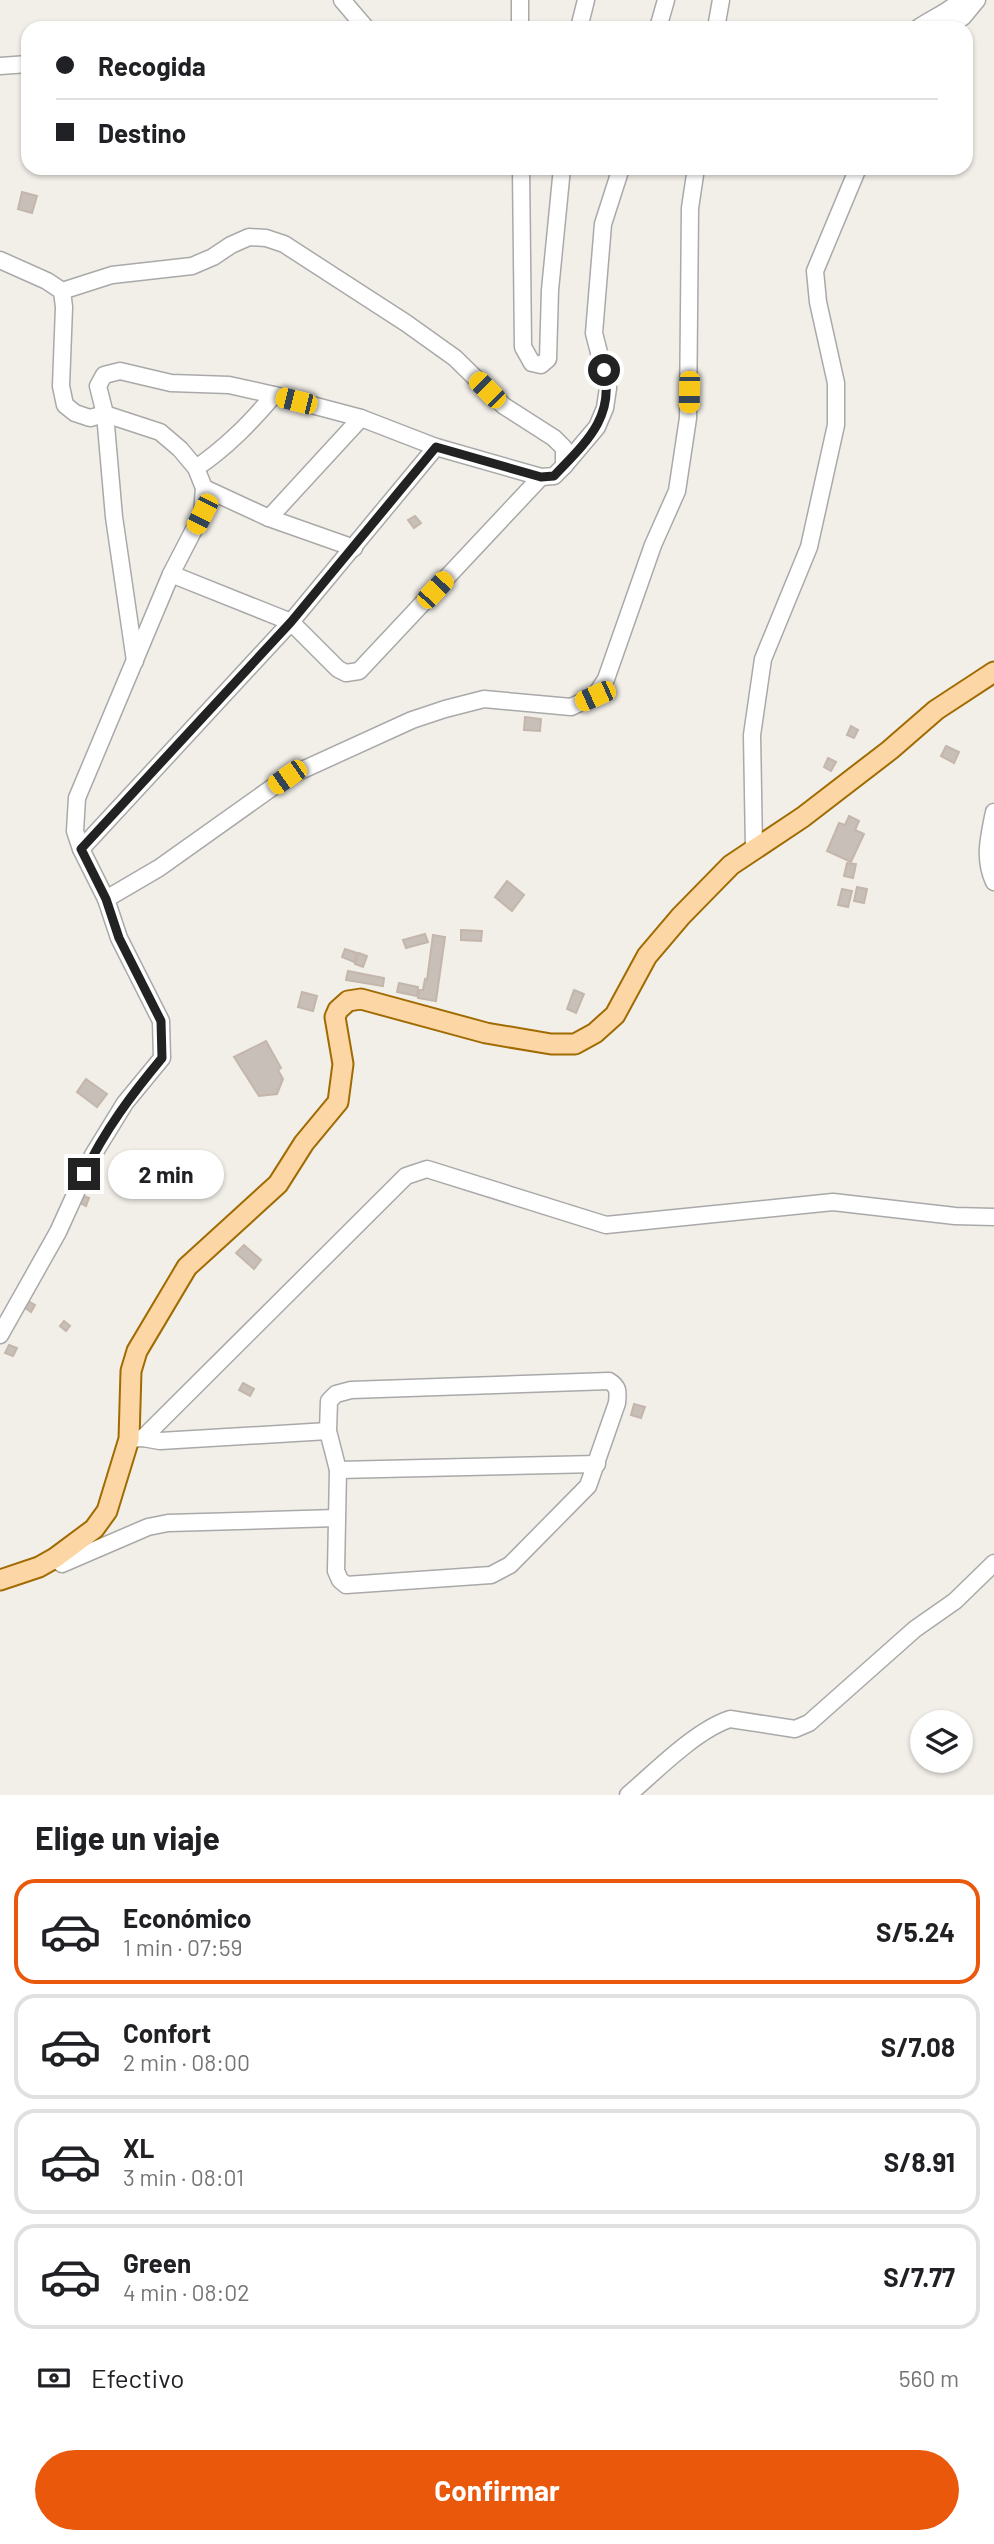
<!DOCTYPE html>
<html lang="es">
<head>
<meta charset="utf-8">
<style>
  :root { --surface:#fff; --page:#f2f2f2; --text:#202124; --muted:#757577; --line:#e0e0e0; --accent:#ea580c }
  body { margin:0; font-family:Barlow,sans-serif; background:var(--page); color:var(--text); height:100vh; display:flex; flex-direction:column; font-size:26px; white-space:nowrap }
  * { box-sizing:border-box; margin:0 }
  p { font-size:23px; color:var(--muted) }
  .icon { flex:none; width:38px; height:38px; fill:none; stroke:currentColor; stroke-width:2; stroke-linecap:round; stroke-linejoin:round }
  .map { position:relative; height:1795px; overflow:hidden }
  .side { display:flex; flex-direction:column; background:var(--surface); flex:1 }
  .side>* { flex:none }
  .guide { position:absolute; left:21px; top:21px; width:952px; height:154px; border-radius:21px; box-shadow:0 2px 5px #0004; display:grid; align-content:center; height:154px; padding:0 35px; background:var(--surface) }
  .fabs { position:absolute; left:910px; top:1710px; display:grid; gap:14px }
  .fabs a { display:grid; place-items:center; width:63px; height:63px; border-radius:50%; background:var(--surface); box-shadow:0 2px 5px #0004; font-size:35px }
  .end { position:absolute; width:32px; height:32px; margin:-16px; border:9px solid #222; background:#fff; box-shadow:0 0 0 4px #fff }
  .from { border-radius:50% }
  .bubble { position:absolute; height:49px; border-radius:24px; background:var(--surface); box-shadow:0 2px 5px #0004; font-size:23px; font-weight:700; line-height:49px; text-align:center }
  .car { position:absolute; width:21px; height:42px; margin:-21px -10px; border-radius:9px; box-shadow:0 0 5px 2px #0007; background:linear-gradient(#f5c518 24%,#345 0 40%,#f5c518 0 76%,#345 0 86%,#f5c518 0) }
  .guide b { display:flex; align-items:center; gap:24px; height:66px; font-size:26px }
  .guide b+b { border-top:2px solid var(--line) }
  .guide i { width:18px; height:18px; background:var(--text) }
  ul { padding:0; list-style:none }
  li { display:flex; align-items:center; gap:21px; height:105px; margin:0 14px 10px; padding:0 21px; border:4px solid var(--line); border-radius:21px }
  li div { flex:1 }
  li b { display:block; font-size:26px }
  li em { font-style:normal; font-weight:700 }
  li.current { border-color:var(--accent) }
  li>.icon { width:63px; height:63px; stroke-width:1.5 }
  h2 { padding:0 35px; font-size:32px; line-height:84px }
  .pay { display:flex; align-items:center; gap:18px; height:77px; padding:0 35px; font-size:26px }
  .pay p { margin-inline-start:auto }
  .cta { display:flex; gap:14px; margin-top:auto; padding:14px 35px }
  .cta a { flex:1; height:80px; border-radius:42px; background:var(--accent); color:#fff; font-size:28px; font-weight:700; line-height:80px; text-align:center }
  .map>svg:first-child { display:block }
  .building { fill:#c7bfb8; stroke:#c4b6ab; stroke-width:2 }
  .lines { fill:none; stroke-linecap:round; stroke-linejoin:round }
  .minor-casing { stroke:#a9a9a9; stroke-width:19 }
  .major-casing { stroke:#a06b00; stroke-width:23 }
  .minor { stroke:#fff; stroke-width:16 }
  .major { stroke:#fcd6a4; stroke-width:19 }
  .route { stroke:#222; stroke-width:9 }
</style>
</head>
<body>
<div class="map">
<svg width="994" height="1795" viewBox="0 0 994 1795">
  <rect width="100%" height="100%" fill="#f2efe9"/>
  <g class="building">
    <polygon points="22,192 37,196 32,213 18,209"/>
    <polygon points="415,516 421,523 414,528 408,520"/>
    <polygon points="525,717 541,719 540,731 524,730"/>
    <polygon points="851,726 858,730 854,738 847,735"/>
    <polygon points="946,746 959,752 954,763 941,756"/>
    <polygon points="828,758 836,762 831,771 824,767"/>
    <polygon points="849,816 859,821 855,830 864,834 851,862 827,851 839,823 845,825"/>
    <polygon points="847,863 856,864 853,878 844,876"/>
    <polygon points="507,881 524,895 512,911 495,897"/>
    <polygon points="857,887 867,889 864,903 854,901"/>
    <polygon points="842,889 852,891 848,907 838,905"/>
    <polygon points="461,930 482,931 481,941 461,940"/>
    <polygon points="425,934 428,942 406,948 403,940"/>
    <polygon points="433,935 445,937 436,1001 418,998 419,990 423,990 425,979 427,980"/>
    <polygon points="345,949 357,953 354,962 342,957"/>
    <polygon points="359,953 367,956 363,967 355,964"/>
    <polygon points="348,971 384,978 383,986 346,980"/>
    <polygon points="399,983 418,987 417,996 397,992"/>
    <polygon points="574,990 584,994 576,1013 567,1009"/>
    <polygon points="302,992 317,996 313,1011 298,1007"/>
    <polygon points="266,1041 281,1068 278,1070 283,1079 277,1094 259,1096 234,1057"/>
    <polygon points="86,1079 107,1094 97,1107 77,1092"/>
    <polygon points="79,1194 89,1198 86,1206 76,1201"/>
    <polygon points="244,1245 261,1260 254,1269 236,1253"/>
    <polygon points="25,1299 35,1305 31,1312 21,1305"/>
    <polygon points="64,1321 70,1326 66,1331 60,1326"/>
    <polygon points="9,1345 17,1348 13,1356 5,1353"/>
    <polygon points="243,1383 254,1389 250,1396 239,1390"/>
    <polygon points="634,1404 645,1407 641,1418 631,1415"/>
  </g>
  <g class="lines">
    <defs>
      <g id="minor">
        <polyline points="342,0 366,28"/>
        <polyline points="520,28 520,0"/>
        <polyline points="579,28 586,0"/>
        <polyline points="658,28 666,0"/>
        <polyline points="716,28 721,0"/>
        <path d="M918,28C932,18 949,12 961,0"/>
        <polyline points="947,28 963,17 977,0"/>
        <polyline points="0,66 28,64"/>
        <polyline points="521,168 523,347 532,363 541,365 548,359 550,290 562,168"/>
        <polyline points="0,260 47,281 62,291 64,307 61,386 65,405 75,413 90,418 105,414 160,432 180,449 196,468 204,488 202,514 171,574 77,798 75,831 81,849 106,899 119,938 161,1021 162,1058 125,1103 93,1155 58,1232 0,1335"/>
        <polyline points="62,291 112,275 192,266 213,257 231,245 249,237 266,238 284,244 406,323 455,358 504,406 554,438 564,448 564,466 554,476 541,477 436,447 361,418 274,395 229,385 171,383 120,371 104,375 98,386 105,414 114,517 135,661"/>
        <polyline points="564,466 597,427 605,408 608,388 594,333 603,224 621,168"/>
        <path d="M196,468C227,447 250,423 274,395"/>
        <polyline points="204,488 269,518 354,548"/>
        <polyline points="269,518 361,418"/>
        <polyline points="171,574 291,622 338,669 346,673 359,671 541,477"/>
        <path d="M994,812C989,837 983,858 994,882"/>
        <polyline points="754,848 752,735 763,659 809,547 836,425 836,383 818,302 815,271 858,168"/>
        <polyline points="81,849 291,622 436,447"/>
        <polyline points="106,899 159,868 287,777 412,720 445,709 484,699 571,707 595,696 606,679 653,545 677,491 688,418 690,208 696,168"/>
        <path d="M609,1381C619,1387 618,1392 617,1403L588,1486L510,1565L491,1575L346,1585L340,1580L336,1571L338,1470L328,1431L329,1401L336,1394L351,1390Z"/>
        <polyline points="143,1438 160,1441 328,1431"/>
        <polyline points="129,1439 143,1438 406,1176 427,1169 606,1225 833,1202 955,1216 994,1217"/>
        <polyline points="338,1470 597,1464"/>
        <polyline points="55,1558 62,1564 148,1527 168,1523 336,1518"/>
        <path d="M628,1795C656,1771 696,1730 730,1719L795,1729L809,1723L915,1629L955,1601L994,1563"/>
      </g>
      <polyline id="major" points="0,1580 39,1567 55,1558 94,1529 107,1511 129,1439 131,1371 137,1351 187,1267 278,1184 304,1143 338,1102 343,1064 335,1017 338,1010 348,1001 361,999 486,1033 551,1044 575,1044 595,1033 615,1015 647,956 681,916 731,865 803,817 890,750 936,710 994,672"/>
    </defs>
    <use href="#minor" class="minor-casing"/>
    <use href="#major" class="major-casing"/>
    <use href="#minor" class="minor"/>
    <use href="#major" class="major"/>
  </g>
  <g class="lines">
    <path class="route" d="M84,1174C104,1131 132,1094 162,1058L161,1021L119,938L106,899L81,849L291,622L436,447L541,477L554,476C585,443 615,418 604,370"/>
  </g>
</svg>
<div class="fabs">
<a><svg class="icon" aria-label="layers" viewBox="0 0 24 24"><path d="M12 4l9 5-9 5-9-5zM3 14l9 5 9-5"/></svg></a>
</div>
<i class="end from" style="left:604px;top:370px"></i>
<i class="end" style="left:84px;top:1174px"></i>
<div class="bubble" style="left:108px;top:1150px;width:116px">2 min</div>
<i class="car" style="left:487px;top:390px;rotate:315deg"></i>
<i class="car" style="left:689px;top:392px;rotate:181deg"></i>
<i class="car" style="left:296px;top:401px;rotate:284deg"></i>
<i class="car" style="left:202px;top:514px;rotate:207deg"></i>
<i class="car" style="left:435px;top:590px;rotate:43deg"></i>
<i class="car" style="left:595px;top:696px;rotate:246deg"></i>
<i class="car" style="left:287px;top:777px;rotate:235deg"></i>
<div class="guide">
<b><i class="from"></i>Recogida</b>
<b><i></i>Destino</b>
</div>
</div>
<section class="side">
<h2>Elige un viaje</h2>
<ul>
<li class="current"><svg class="icon" aria-label="car" viewBox="0 0 24 24"><path d="M5 17H2v-5l4-1 3-4h7l3 4 3 1v5h-3M9 17h6M6 11h13"/><circle cx="7" cy="17" r="2"/><circle cx="17" cy="17" r="2"/></svg><div><b>Económico</b><p>1 min · 07:59</p></div><em>S/5.24</em></li>
<li><svg class="icon" aria-label="car" viewBox="0 0 24 24"><path d="M5 17H2v-5l4-1 3-4h7l3 4 3 1v5h-3M9 17h6M6 11h13"/><circle cx="7" cy="17" r="2"/><circle cx="17" cy="17" r="2"/></svg><div><b>Confort</b><p>2 min · 08:00</p></div><em>S/7.08</em></li>
<li><svg class="icon" aria-label="car" viewBox="0 0 24 24"><path d="M5 17H2v-5l4-1 3-4h7l3 4 3 1v5h-3M9 17h6M6 11h13"/><circle cx="7" cy="17" r="2"/><circle cx="17" cy="17" r="2"/></svg><div><b>XL</b><p>3 min · 08:01</p></div><em>S/8.91</em></li>
<li><svg class="icon" aria-label="car" viewBox="0 0 24 24"><path d="M5 17H2v-5l4-1 3-4h7l3 4 3 1v5h-3M9 17h6M6 11h13"/><circle cx="7" cy="17" r="2"/><circle cx="17" cy="17" r="2"/></svg><div><b>Green</b><p>4 min · 08:02</p></div><em>S/7.77</em></li>
</ul>
<div class="pay"><svg class="icon" aria-label="cash" viewBox="0 0 24 24"><path d="M3 7h18v10H3z"/><circle cx="12" cy="12" r="2"/></svg>Efectivo<p>560 m</p></div>
<div class="cta"><a>Confirmar</a></div>
</section>
</body>
</html>
